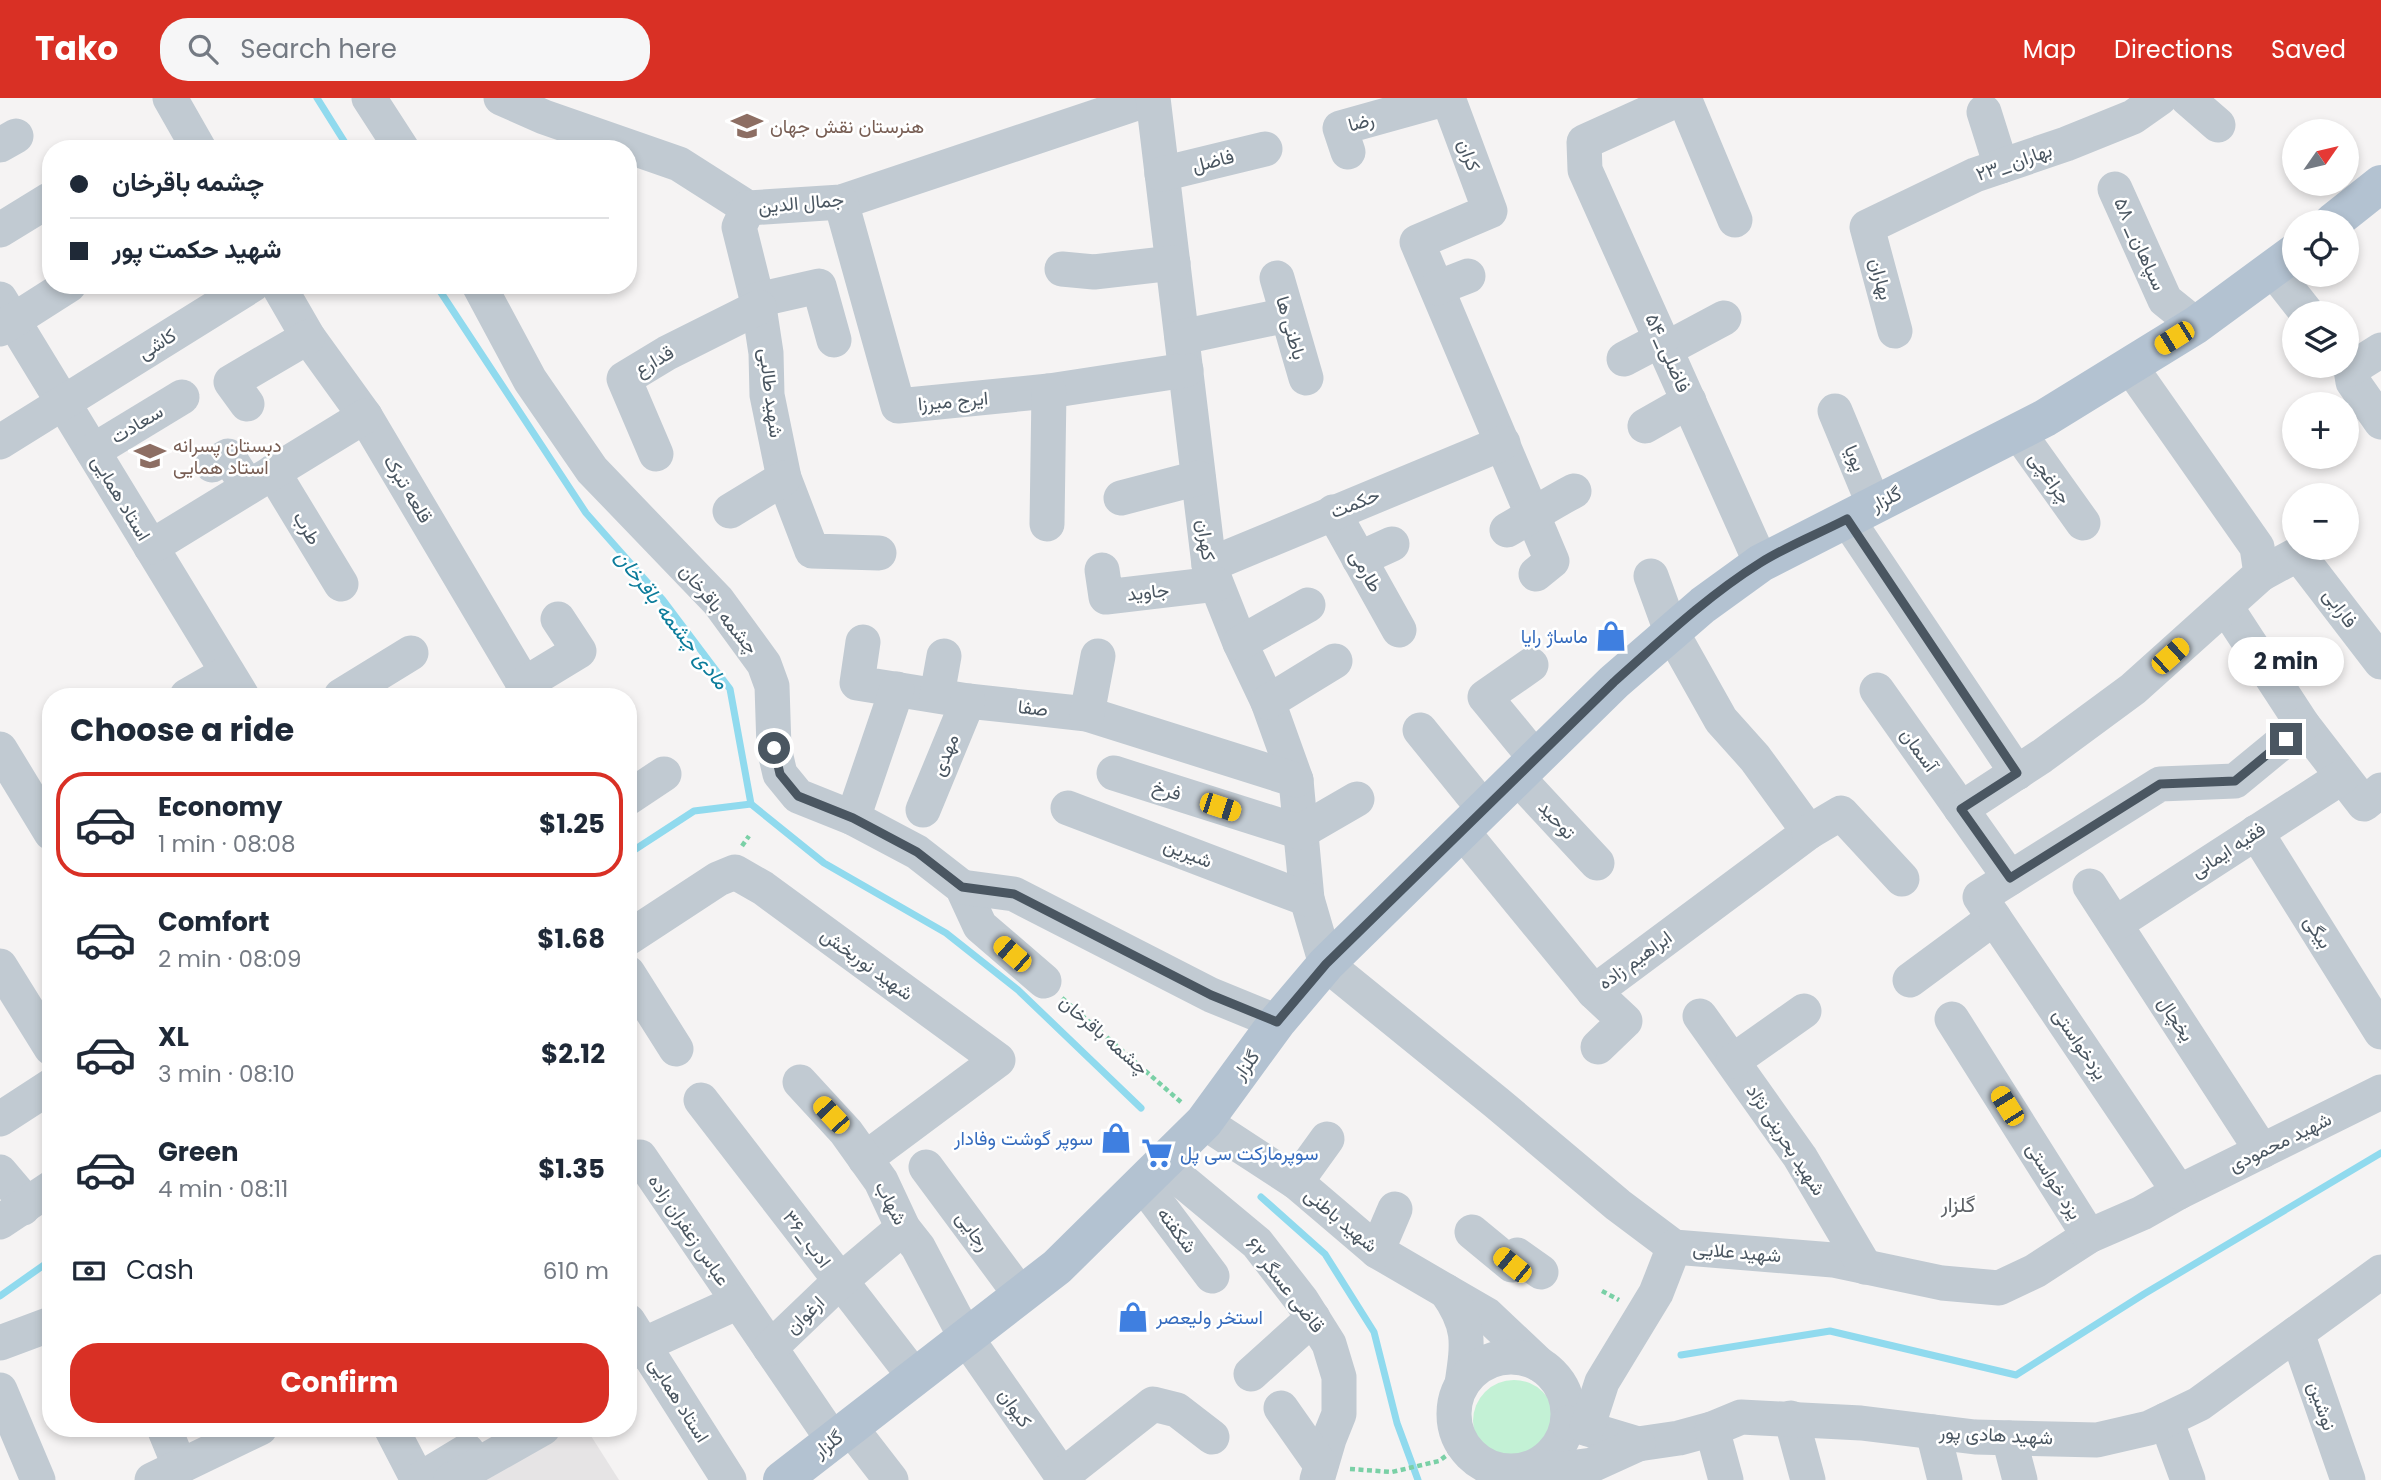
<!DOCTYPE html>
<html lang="en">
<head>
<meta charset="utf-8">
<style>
  :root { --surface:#fff; --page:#f6f6f7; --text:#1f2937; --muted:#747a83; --line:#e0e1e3; --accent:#d93025 }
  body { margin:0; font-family:Poppins,Vazirmatn,sans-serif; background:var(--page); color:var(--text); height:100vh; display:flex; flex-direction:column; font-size:26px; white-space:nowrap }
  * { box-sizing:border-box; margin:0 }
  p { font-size:23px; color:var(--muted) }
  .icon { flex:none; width:38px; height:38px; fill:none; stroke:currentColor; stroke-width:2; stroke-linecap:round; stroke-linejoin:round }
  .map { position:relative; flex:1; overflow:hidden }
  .drawer { position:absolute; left:42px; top:590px; width:595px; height:749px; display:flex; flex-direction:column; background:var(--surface); border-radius:28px; box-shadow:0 4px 10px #0003 }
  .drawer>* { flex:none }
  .guide { position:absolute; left:42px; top:42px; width:595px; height:154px; border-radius:28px; box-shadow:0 4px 10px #0003; display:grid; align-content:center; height:154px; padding:0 28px; background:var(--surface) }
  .needle { width:46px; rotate:56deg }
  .tools { position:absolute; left:2282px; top:21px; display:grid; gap:14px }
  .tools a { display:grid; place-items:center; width:77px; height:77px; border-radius:50%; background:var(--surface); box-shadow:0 4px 10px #0003; font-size:35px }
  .end { position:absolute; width:32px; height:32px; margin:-16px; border:9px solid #4a5661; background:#fff; box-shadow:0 0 0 4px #fff }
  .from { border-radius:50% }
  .bubble { position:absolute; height:49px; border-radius:24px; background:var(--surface); box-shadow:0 4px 10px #0003; font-size:23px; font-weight:700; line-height:49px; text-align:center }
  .car { position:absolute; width:21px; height:42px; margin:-21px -10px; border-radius:9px; box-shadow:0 0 5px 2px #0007; background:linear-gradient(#f5c518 24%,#345 0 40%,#f5c518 0 76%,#345 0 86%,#f5c518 0) }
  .guide b { display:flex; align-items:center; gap:24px; height:66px; font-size:26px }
  .guide b+b { border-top:2px solid var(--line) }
  .guide i { width:18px; height:18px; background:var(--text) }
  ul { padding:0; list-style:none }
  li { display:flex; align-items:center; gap:21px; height:105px; margin:0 14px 10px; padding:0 14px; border:4px solid transparent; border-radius:28px }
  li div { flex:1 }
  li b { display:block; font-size:26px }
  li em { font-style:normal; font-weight:700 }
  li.active { border-color:var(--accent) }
  li>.icon { width:63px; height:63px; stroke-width:1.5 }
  h2 { padding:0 28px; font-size:32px; line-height:84px }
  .pay { display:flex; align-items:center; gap:18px; height:77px; padding:0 28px; font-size:26px }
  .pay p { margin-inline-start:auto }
  .action { display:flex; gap:14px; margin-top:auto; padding:14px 28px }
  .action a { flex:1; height:80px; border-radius:28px; background:var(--accent); color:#fff; font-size:28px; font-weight:700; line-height:80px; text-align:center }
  header { display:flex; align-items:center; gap:42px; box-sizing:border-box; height:98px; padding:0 35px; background:var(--accent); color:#fff }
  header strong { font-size:33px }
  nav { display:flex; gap:38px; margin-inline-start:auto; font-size:24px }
  .search { width:490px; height:63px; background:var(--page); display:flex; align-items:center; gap:18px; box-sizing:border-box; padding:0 24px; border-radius:28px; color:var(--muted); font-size:26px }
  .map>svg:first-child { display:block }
  .education { fill:#e6e4e5 }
  .green { fill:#c3f1d5 }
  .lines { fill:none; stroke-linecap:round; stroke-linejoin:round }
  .stream { stroke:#90daee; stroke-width:7 }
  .path { stroke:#7ad0a6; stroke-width:4.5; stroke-dasharray:5 3.5; stroke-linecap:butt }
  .minor { stroke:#c1cad2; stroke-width:35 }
  .major { stroke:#b3c2d1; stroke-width:38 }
  .route { stroke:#4a5661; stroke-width:9 }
  .labels { text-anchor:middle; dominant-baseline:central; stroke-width:5; stroke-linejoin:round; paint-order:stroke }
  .street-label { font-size:19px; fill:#4a5661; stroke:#fff }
  .education-label { font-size:19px; fill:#785e54; stroke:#fff; text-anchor:start }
  .shop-label { font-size:19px; fill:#366cbe; stroke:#fff; text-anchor:end }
  .water-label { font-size:21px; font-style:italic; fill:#0c7c9b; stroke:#fff }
  .neighbourhood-label { font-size:21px; fill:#5f6368; stroke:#fff }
</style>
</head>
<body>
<header>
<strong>Tako</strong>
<div class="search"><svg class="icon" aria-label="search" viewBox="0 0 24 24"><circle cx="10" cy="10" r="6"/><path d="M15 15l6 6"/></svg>Search here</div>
<nav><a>Map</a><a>Directions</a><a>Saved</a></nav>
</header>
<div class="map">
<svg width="2381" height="1382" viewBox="0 0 2381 1382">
  <rect width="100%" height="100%" fill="#f5f3f3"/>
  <polygon class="education" points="560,1330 586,1330 619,1382 462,1382"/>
  <circle class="green" cx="1514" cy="1323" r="41"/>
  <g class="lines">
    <g class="stream">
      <polyline points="317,0 349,51"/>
      <polyline points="436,187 586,415 663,502 730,591 751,706 824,765 946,835 1018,892 1141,1010"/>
      <polyline points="628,756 694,713 751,706"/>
      <polyline points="1261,1099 1325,1156 1374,1234 1397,1325 1418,1382"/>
      <polyline points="0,1198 51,1162"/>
      <polyline points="1681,1257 1830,1233 2016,1277 2144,1196 2381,1055"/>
    </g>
    <g class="path">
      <polyline points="742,748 749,738"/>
      <polyline points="1062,900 1182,1005"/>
      <polyline points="1602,1193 1619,1202"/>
      <polyline points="1350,1371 1392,1374 1439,1363 1462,1346"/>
    </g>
    <g class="minor">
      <polyline points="170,0 199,51"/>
      <polyline points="369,0 402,51"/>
      <polyline points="501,0 544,19 679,66 748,110 841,104 1152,0"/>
      <polyline points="1153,0 1209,467 1240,545 1268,604 1296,682 1307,801 1326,866 1497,1005 1618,1107 1674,1149 1833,1162 1942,1185 1999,1190 2035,1173 2089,1138 2142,1115 2179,1094 2381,994"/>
      <polyline points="1681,0 1584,44 1585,72 1761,465"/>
      <polyline points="1684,0 1735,122"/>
      <polyline points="2187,0 2218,27"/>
      <polyline points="1984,14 2001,68"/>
      <polyline points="0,47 16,38"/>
      <polyline points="1348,54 1340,30 1448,0 1490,113 1417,144 1552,463 1536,476"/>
      <polyline points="1162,76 1265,51"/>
      <polyline points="2115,91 2165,202 2196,227"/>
      <polyline points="841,104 898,308 1049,293 1186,272"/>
      <polyline points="748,110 739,129 759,209 766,255 767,297 784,380 812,453 879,455"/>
      <polyline points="0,132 49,102"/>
      <polyline points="1062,171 1094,174 1173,165"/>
      <polyline points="2273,172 2307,215"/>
      <polyline points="1277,180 1306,280"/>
      <polyline points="278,187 308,239 365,318 531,598"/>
      <polyline points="479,187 530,282 592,372 718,503 764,566 772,588 774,650 780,676 798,698 853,720 917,754 962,789 980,828 1044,883"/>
      <polyline points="1437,190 1468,178"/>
      <polyline points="0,201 242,598"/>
      <polyline points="757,202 819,188 834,242"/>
      <polyline points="0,231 69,187"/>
      <polyline points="1895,233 1867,129 1975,77 2066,46 2133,19 2160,0"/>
      <polyline points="1182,239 1287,217"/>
      <polyline points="1666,251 1724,220"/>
      <polyline points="1624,261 1662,241"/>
      <polyline points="2347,266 2351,271 2353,284 2381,324"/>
      <polyline points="2351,271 2381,252"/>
      <polyline points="247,306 231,284 308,239"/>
      <polyline points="1835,313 1874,407"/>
      <polyline points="1645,328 1689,303"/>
      <polyline points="2018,334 2083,425"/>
      <polyline points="0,344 252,187"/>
      <polyline points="93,353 182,299"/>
      <polyline points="656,356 624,281 667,255 759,209"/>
      <polyline points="212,367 228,358 248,389"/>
      <polyline points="273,374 341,486"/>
      <polyline points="1121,400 1198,380"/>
      <polyline points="730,413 784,380"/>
      <polyline points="1333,414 1399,532"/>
      <polyline points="1847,421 2017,675"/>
      <polyline points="1047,426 1049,293"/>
      <path d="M1507,432C1530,419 1551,405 1574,393"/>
      <polyline points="151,449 365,318"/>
      <polyline points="1359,461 1392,446"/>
      <polyline points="1209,467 1503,345"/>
      <polyline points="1102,472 1106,499 1216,486"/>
      <polyline points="2261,476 2298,456 2381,564"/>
      <polyline points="2226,509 2303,627 2364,706 2381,692"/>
      <polyline points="863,544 857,585 968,603 1087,616 1296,682"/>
      <polyline points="1240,545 1308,507"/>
      <polyline points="1531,567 1485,599 1536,661"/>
      <polyline points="523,587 579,553 558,521"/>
      <polyline points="1877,592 2010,780"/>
      <polyline points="937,597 944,558"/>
      <polyline points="187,598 227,575"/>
      <polyline points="341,598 411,555"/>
      <polyline points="1268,604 1335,563"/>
      <polyline points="1087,616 1098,558"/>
      <polyline points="1420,632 1484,711"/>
      <polyline points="0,651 51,735"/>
      <polyline points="1114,675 1300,734 1357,701"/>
      <polyline points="1517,679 1597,765"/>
      <polyline points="628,700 664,676"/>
      <polyline points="1068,710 1307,801"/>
      <polyline points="1961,711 2042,658 2133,591 2261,476 2257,449 2130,268"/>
      <polyline points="923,712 968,603"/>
      <polyline points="853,720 897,591"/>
      <polyline points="1462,733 1594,894 1809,734 1755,660 1721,622 1671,533 1651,478"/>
      <polyline points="1809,734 1841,715 1902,781"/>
      <polyline points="2256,734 2381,934"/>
      <polyline points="2090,788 2262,1053"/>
      <polyline points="962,789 1014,796 1211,897 1277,924"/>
      <polyline points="2115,826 2342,679"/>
      <polyline points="628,840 718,781 735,774 763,790 998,962 865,1061"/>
      <polyline points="0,868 51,950"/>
      <polyline points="628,875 676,951"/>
      <polyline points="1910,882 1994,820"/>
      <polyline points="1594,894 1625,923 1598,949"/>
      <polyline points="1700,918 1800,1059 1865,1169"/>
      <polyline points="1952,921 2089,1138"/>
      <polyline points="1733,963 1804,913"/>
      <polyline points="800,984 846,1034 881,1083 903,1130 918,1149 965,1238 1065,1382"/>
      <polyline points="701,1002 914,1278"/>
      <polyline points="0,1021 51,988"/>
      <polyline points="1204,1024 1296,1084 1377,1153 1487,1217 1539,1266"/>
      <polyline points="640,1059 833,1342"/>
      <polyline points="1162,1066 1257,1145 1302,1203 1329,1246 1339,1279 1339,1316 1329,1341 1317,1382"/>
      <polyline points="926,1069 1020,1196"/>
      <polyline points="0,1074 17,1094 23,1110"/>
      <polyline points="1296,1084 1327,1041"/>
      <polyline points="1142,1085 1212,1178"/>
      <polyline points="2179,1094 1980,799 2160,686 2235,683 2303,627"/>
      <polyline points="0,1124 51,1090"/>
      <polyline points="1472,1134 1512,1167 1517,1157 1541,1174"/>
      <polyline points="1377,1153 1395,1111"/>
      <path d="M1446,1193C1471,1228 1468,1245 1462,1286"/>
      <polyline points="628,1223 729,1382"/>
      <polyline points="2297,1235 2348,1382"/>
      <polyline points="0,1245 51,1226"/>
      <polyline points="770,1250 839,1184 903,1130"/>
      <polyline points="628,1256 643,1247 738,1204"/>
      <circle cx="1511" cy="1316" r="57"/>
      <polyline points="1251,1276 1313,1220"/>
      <polyline points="0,1292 38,1382"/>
      <polyline points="1281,1310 1321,1367"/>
      <polyline points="1791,1320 1808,1382"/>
      <polyline points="2166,1322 2188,1382"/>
      <polyline points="1568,1325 1638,1346 1679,1340 1712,1331 1741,1319 1861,1325 1975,1339 2097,1342 2149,1330 2199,1306 2381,1174"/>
      <polyline points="850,1329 891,1382"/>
      <polyline points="164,1330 180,1369"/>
      <polyline points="391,1330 418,1382"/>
      <polyline points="1587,1330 1602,1284 1656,1195 1674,1149"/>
      <polyline points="1712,1331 1726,1382"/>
      <polyline points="1933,1334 1945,1382"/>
      <polyline points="2009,1340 2020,1382"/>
      <polyline points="1535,1369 1562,1371 1592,1367 1638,1346"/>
      <polyline points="1062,1378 1153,1306 1177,1312 1212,1339"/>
      <polyline points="152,1382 260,1330"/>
      <polyline points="419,1382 467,1353"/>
      <polyline points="451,1382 543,1330"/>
    </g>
    <g class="major">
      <polyline points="2333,124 2381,86"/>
      <polyline points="782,1382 1057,1169 1204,1024 1277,924 1326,866 1614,584 1703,507 1761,465 2045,320 2196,227 2294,155"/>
    </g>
  </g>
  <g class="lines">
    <path class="route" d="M774,650L780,676L798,698L853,720L917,754L962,789L1014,796L1211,897L1277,924L1326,866L1614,584C1660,543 1707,498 1760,465C1787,448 1818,436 1847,421L2017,675L1961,711L2010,780L2160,686L2235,683L2286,641"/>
  </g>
  <defs>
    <symbol id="school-bare" viewBox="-9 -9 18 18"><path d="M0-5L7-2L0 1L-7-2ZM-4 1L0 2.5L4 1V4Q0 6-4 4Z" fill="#8d6e63" stroke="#fff" stroke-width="2.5" paint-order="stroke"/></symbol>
    <symbol id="shop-bare" viewBox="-9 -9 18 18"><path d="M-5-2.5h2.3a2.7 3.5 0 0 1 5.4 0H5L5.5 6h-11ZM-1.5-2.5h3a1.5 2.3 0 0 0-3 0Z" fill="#3f7fe0" stroke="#fff" stroke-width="2.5" paint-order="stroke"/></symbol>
    <symbol id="supermarket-bare" viewBox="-9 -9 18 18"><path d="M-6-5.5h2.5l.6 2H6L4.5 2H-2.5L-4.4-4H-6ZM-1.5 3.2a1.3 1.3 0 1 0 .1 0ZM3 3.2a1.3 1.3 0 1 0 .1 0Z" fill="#3f7fe0" stroke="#fff" stroke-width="2.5" paint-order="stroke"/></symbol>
  </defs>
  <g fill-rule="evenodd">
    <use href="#school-bare" x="725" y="6" width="44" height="44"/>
    <use href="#school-bare" x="128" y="336" width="44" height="44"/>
    <use href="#shop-bare" x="1589" y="516" width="44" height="44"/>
    <use href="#shop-bare" x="1094" y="1018" width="44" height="44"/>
    <use href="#supermarket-bare" x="1135" y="1033" width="44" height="44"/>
    <use href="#shop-bare" x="1111" y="1197" width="44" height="44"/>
  </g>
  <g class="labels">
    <g class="street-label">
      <text transform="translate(1361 24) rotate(-15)">رضا</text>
      <text transform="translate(1469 57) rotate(70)">کران</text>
      <text transform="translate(1213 63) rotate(-14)">فاضل</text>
      <text transform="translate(2014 64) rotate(-19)">۲۳_بهاران</text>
      <text transform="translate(801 105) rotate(-5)">جمال الدین</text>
      <text transform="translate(2140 146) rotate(66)">۵۸ _سپاهان</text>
      <text transform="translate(1881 181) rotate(75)">بهاران</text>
      <text transform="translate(1291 230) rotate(74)">باطنی ها</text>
      <text transform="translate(157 246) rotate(-32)">کاشی</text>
      <text transform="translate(1668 255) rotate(66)">۵۴_فاضلی</text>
      <text transform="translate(654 263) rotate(-30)">قدارع</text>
      <text transform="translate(771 295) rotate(83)">شهید طالبی</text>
      <text transform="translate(953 303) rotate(-5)">ایرج میرزا</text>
      <text transform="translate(137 326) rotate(-31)">سعادت</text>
      <text transform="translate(1855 360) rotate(67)">پویا</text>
      <text transform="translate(2050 380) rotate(55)">چراغچی</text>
      <text transform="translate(408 391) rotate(59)">قلعه تبرک</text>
      <text transform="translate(121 400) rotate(59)">استاد همایی</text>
      <text transform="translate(1886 401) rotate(-27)">گلزار</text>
      <text transform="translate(1355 405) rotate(-22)">حکمت</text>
      <text transform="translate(307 430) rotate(59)">طرب</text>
      <text transform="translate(1206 442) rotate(82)">کهران</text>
      <text transform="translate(1366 473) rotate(60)">طارمی</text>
      <text transform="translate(1148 494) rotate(-6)">جاوید</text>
      <text transform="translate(2340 510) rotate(53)">فارابی</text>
      <text transform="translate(719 511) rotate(50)">چشمه باقرخان</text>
      <text transform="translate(1033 610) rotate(6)">صفا</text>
      <text transform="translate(1919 652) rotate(54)">آسمان</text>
      <text transform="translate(945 657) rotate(-68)">مهدی</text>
      <text transform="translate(1167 692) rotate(18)">فرخ</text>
      <text transform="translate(1557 722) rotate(47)">توحید</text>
      <text transform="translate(2228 752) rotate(-33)">فقیه ایمانی</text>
      <text transform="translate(1188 755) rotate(21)">شیرین</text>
      <text transform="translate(2318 834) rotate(58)">بیگی</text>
      <text transform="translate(1635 862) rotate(-36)">ابراهیم زاده</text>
      <text transform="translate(867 866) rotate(36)">شهید نوربخش</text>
      <text transform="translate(2176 921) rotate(57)">یخچال</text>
      <text transform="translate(1104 937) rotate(41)">چشمه باقرخان</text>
      <text transform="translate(2080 946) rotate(56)">یزدخواستی</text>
      <text transform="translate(1246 967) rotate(-54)">گلزار</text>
      <text transform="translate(1786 1042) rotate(57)">شهید بحرینی نژاد</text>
      <text transform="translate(2280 1044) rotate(-26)">شهید محمودی</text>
      <text transform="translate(2054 1083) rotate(58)">یزد خواستی</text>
      <text transform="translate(891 1105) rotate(62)">شهاب</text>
      <text transform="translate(1341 1122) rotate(40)">شهید باطنی</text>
      <text transform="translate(689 1132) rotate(56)">عباس زعفران زاده</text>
      <text transform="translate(1177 1132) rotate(53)">شکفته</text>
      <text transform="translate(973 1133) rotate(54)">رجایی</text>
      <text transform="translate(807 1141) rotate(53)">۳۶_ادب</text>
      <text transform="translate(1737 1154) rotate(5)">شهید علایی</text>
      <text transform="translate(1285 1187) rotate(52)">قاضی عسگر ۶۲</text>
      <text transform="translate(805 1217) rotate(-44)">ارغوان</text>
      <text transform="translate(679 1302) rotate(58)">استاد همایی</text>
      <text transform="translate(2322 1308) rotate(71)">نوشین</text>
      <text transform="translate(1015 1310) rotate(55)">کیوان</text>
      <text transform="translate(1996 1337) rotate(3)">شهید هادی پور</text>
      <text transform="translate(828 1346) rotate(-38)">گلزار</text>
    </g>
    <g class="education-label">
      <text x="770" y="28">هنرستان نقش جهان</text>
      <text x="173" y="347">دبستان پسرانه<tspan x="173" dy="22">استاد همایی</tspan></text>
    </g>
    <g class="shop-label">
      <text x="1588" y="538">ماساژ رایا</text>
      <text x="1093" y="1040">سوپر گوشت وفادار</text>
      <text x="1180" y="1055" text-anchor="start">سوپرمارکت سی پل</text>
      <text x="1156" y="1219" text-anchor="start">استخر ولیعصر</text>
    </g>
    <g class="water-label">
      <text transform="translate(672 521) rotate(52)">مادی چشمه باقرخان</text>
    </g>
    <g class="neighbourhood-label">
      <text x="1958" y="1106">گلزار</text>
    </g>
  </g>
</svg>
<div class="tools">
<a><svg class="needle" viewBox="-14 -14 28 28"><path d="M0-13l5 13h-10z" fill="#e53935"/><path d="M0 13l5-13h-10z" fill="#747a83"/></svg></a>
<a><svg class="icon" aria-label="locate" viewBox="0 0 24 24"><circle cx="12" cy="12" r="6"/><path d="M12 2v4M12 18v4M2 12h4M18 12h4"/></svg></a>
<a><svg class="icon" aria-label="layers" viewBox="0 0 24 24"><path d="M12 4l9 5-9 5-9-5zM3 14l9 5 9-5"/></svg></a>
<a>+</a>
<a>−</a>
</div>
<i class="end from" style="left:774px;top:650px"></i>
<i class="end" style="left:2286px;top:641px"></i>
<div class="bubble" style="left:2228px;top:539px;width:116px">2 min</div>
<i class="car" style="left:2174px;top:240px;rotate:238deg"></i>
<i class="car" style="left:2170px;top:558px;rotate:48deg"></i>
<i class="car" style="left:1220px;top:709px;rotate:108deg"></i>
<i class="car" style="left:1012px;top:856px;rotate:311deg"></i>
<i class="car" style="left:2007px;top:1008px;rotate:328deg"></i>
<i class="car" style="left:831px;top:1017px;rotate:317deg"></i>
<i class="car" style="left:1512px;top:1167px;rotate:309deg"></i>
<div class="guide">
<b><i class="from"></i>چشمه باقرخان</b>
<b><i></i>شهید حکمت پور</b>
</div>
<section class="drawer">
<h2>Choose a ride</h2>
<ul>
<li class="active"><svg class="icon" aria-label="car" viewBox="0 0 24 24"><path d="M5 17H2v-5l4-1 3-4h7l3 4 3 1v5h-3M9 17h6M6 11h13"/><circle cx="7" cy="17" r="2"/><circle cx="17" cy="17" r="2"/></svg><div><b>Economy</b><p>1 min · 08:08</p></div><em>$1.25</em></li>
<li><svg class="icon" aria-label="car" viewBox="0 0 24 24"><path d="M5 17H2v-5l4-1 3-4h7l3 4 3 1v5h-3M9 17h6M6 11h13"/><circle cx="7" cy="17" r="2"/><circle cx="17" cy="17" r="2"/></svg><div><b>Comfort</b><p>2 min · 08:09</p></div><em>$1.68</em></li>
<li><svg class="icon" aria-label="car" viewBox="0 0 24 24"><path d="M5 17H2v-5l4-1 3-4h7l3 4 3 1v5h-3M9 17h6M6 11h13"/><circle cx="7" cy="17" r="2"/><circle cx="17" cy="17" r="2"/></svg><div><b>XL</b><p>3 min · 08:10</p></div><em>$2.12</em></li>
<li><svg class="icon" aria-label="car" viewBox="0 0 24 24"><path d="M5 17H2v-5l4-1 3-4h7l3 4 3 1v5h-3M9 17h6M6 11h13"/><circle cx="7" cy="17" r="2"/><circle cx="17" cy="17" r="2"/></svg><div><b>Green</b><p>4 min · 08:11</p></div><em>$1.35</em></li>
</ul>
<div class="pay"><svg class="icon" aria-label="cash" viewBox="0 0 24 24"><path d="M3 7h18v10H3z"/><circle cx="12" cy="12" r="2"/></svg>Cash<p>610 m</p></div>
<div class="action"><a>Confirm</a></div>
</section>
</div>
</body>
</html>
